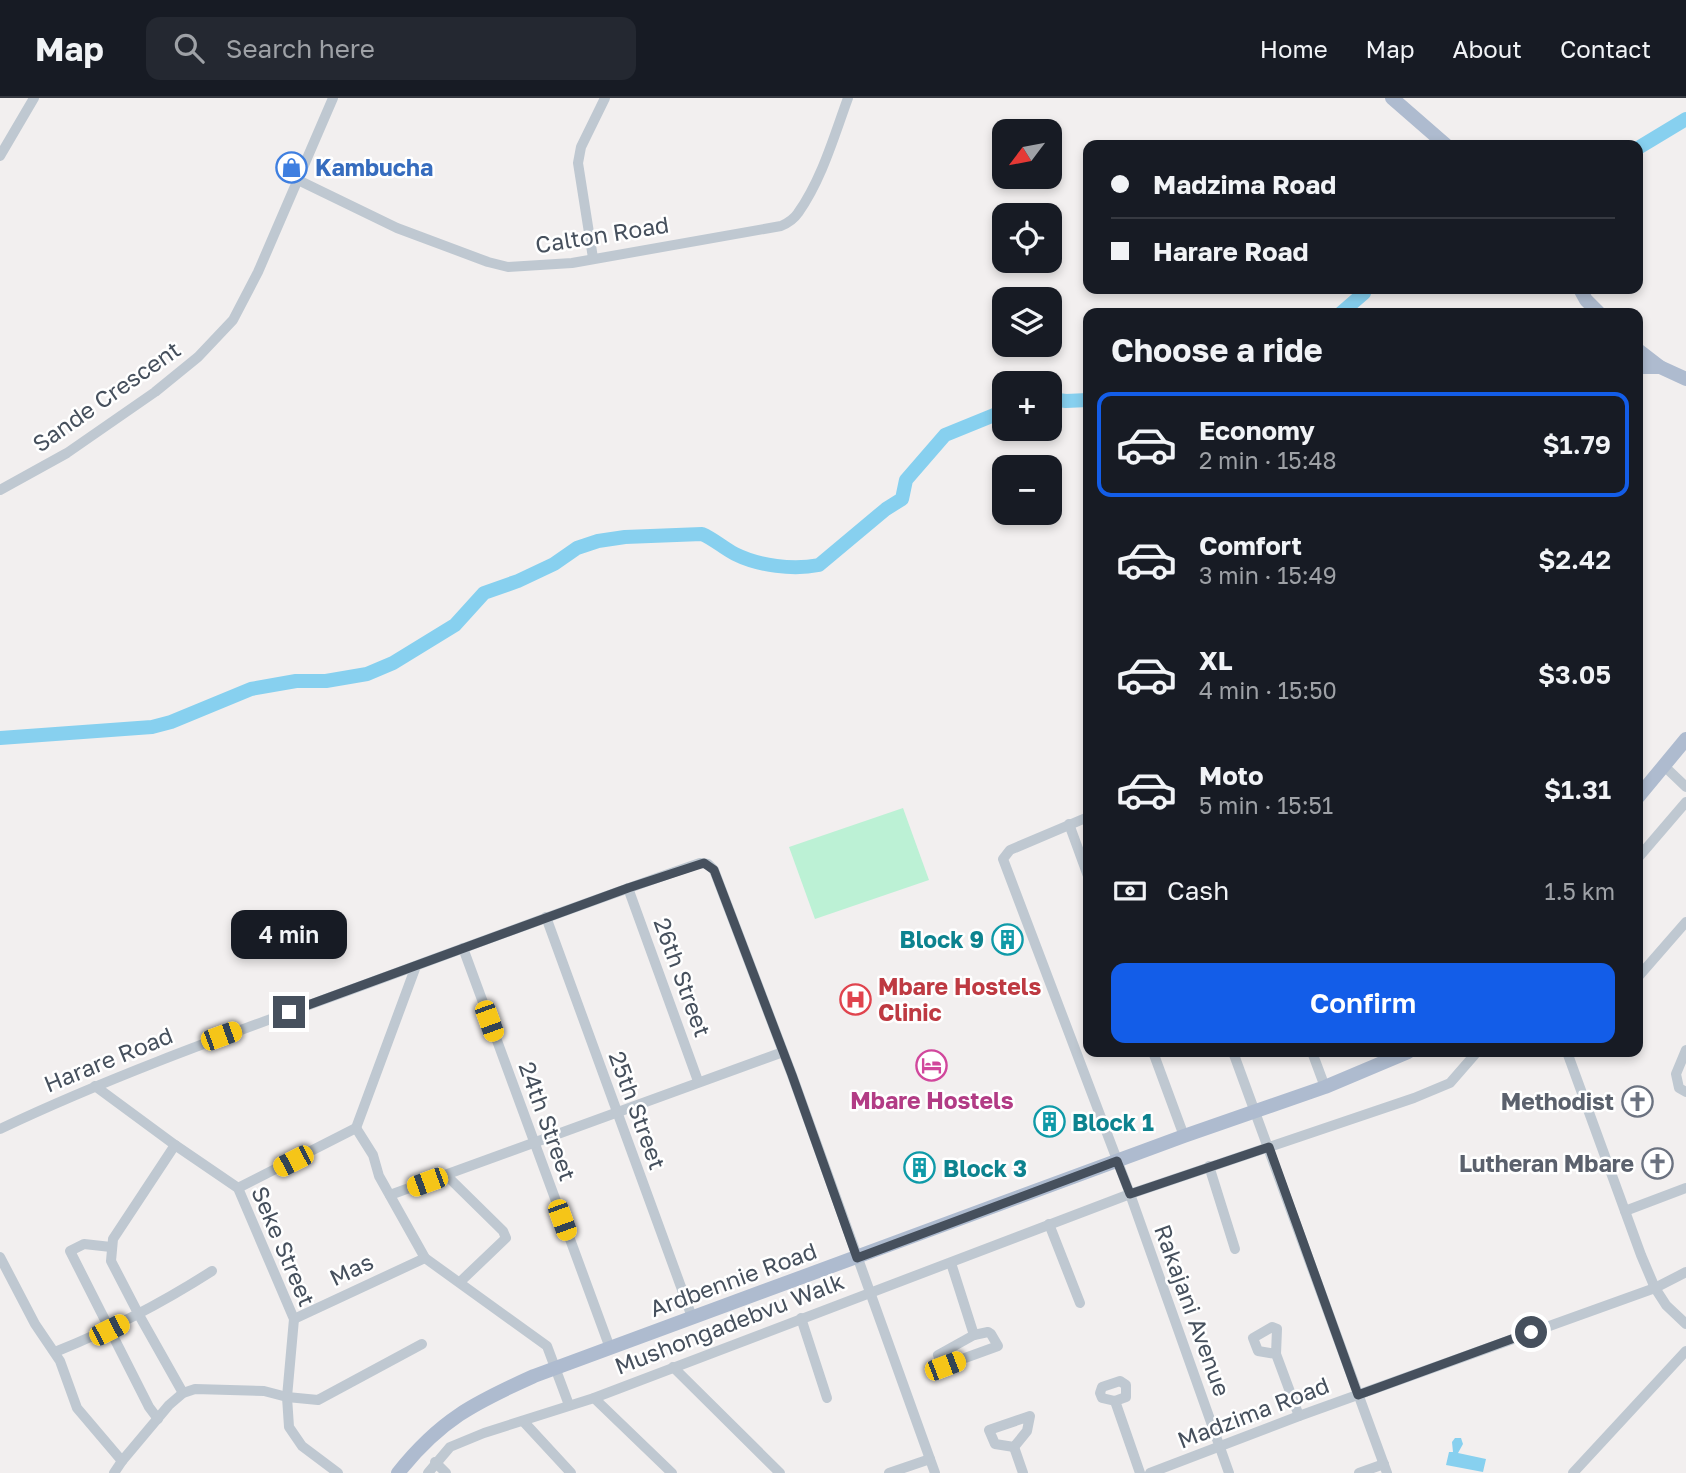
<!DOCTYPE html>
<html lang="en">
<head>
<meta charset="utf-8">
<style>
  :root { --surface:#171b24; --page:#242831; --text:#f1f3f6; --muted:#9ea1a6; --line:#363941; --accent:#135de8 }
  body { margin:0; font-family:"Golos Text",sans-serif; background:var(--page); color:var(--text); height:100vh; display:flex; flex-direction:column; font-size:26px; white-space:nowrap }
  * { box-sizing:border-box; margin:0 }
  p { font-size:23px; color:var(--muted) }
  .icon { flex:none; width:38px; height:38px; fill:none; stroke:currentColor; stroke-width:2; stroke-linecap:round; stroke-linejoin:round }
  .map { position:relative; flex:1; overflow:hidden }
  .sheet { position:absolute; left:1083px; top:210px; width:560px; height:749px; display:flex; flex-direction:column; background:var(--surface); border-radius:14px; box-shadow:0 4px 10px #0003 }
  .sheet>* { flex:none }
  .hud { position:absolute; left:1083px; top:42px; width:560px; height:154px; border-radius:14px; box-shadow:0 4px 10px #0003; display:grid; align-content:center; height:154px; padding:0 28px; background:var(--surface) }
  .needle { width:46px; rotate:238deg }
  .buttons { position:absolute; left:992px; top:21px; display:grid; gap:14px }
  .buttons a { display:grid; place-items:center; width:70px; height:70px; border-radius:14px; background:var(--surface); box-shadow:0 4px 10px #0003; font-size:35px }
  .end { position:absolute; width:32px; height:32px; margin:-16px; border:9px solid #46505d; background:#fff; box-shadow:0 0 0 4px #fff }
  .from { border-radius:50% }
  .bubble { position:absolute; height:49px; border-radius:14px; background:var(--surface); box-shadow:0 4px 10px #0003; font-size:23px; font-weight:600; line-height:49px; text-align:center }
  .car { position:absolute; width:21px; height:42px; margin:-21px -10px; border-radius:9px; box-shadow:0 0 5px 2px #0007; background:linear-gradient(#f5c518 24%,#345 0 40%,#f5c518 0 76%,#345 0 86%,#f5c518 0) }
  .hud b { display:flex; align-items:center; gap:24px; height:66px; font-size:26px }
  .hud b+b { border-top:2px solid var(--line) }
  .hud i { width:18px; height:18px; background:var(--text) }
  ul { padding:0; list-style:none }
  li { display:flex; align-items:center; gap:21px; height:105px; margin:0 14px 10px; padding:0 14px; border:4px solid transparent; border-radius:14px }
  li div { flex:1 }
  li b { display:block; font-size:26px }
  li em { font-style:normal; font-weight:600 }
  li.active { border-color:var(--accent) }
  li>.icon { width:63px; height:63px; stroke-width:1.5 }
  h2 { padding:0 28px; font-size:32px; line-height:84px }
  .pay { display:flex; align-items:center; gap:18px; height:77px; padding:0 28px; font-size:26px }
  .pay p { margin-inline-start:auto }
  .cta { display:flex; gap:14px; margin-top:auto; padding:14px 28px }
  .cta a { flex:1; height:80px; border-radius:14px; background:var(--accent); color:#fff; font-size:28px; font-weight:600; line-height:80px; text-align:center }
  header { display:flex; align-items:center; gap:42px; box-sizing:border-box; height:98px; padding:0 35px; background:var(--surface); border-bottom:2px solid var(--line) }
  header strong { font-size:33px }
  nav { display:flex; gap:38px; margin-inline-start:auto; font-size:24px }
  .search { width:490px; height:63px; background:var(--page); display:flex; align-items:center; gap:18px; box-sizing:border-box; padding:0 24px; border-radius:14px; color:var(--muted); font-size:26px }
  .map>svg:first-child { display:block }
  .green { fill:#bcf1d5 }
  .water { fill:#87d0ef }
  .lines { fill:none; stroke-linecap:round; stroke-linejoin:round }
  .river { stroke:#87d0ef; stroke-width:14 }
  .minor { stroke:#bfc8d1; stroke-width:10 }
  .major { stroke:#aebbcf; stroke-width:14 }
  .route { stroke:#46505d; stroke-width:9 }
  .labels { text-anchor:middle; dominant-baseline:central; stroke-width:5; stroke-linejoin:round; paint-order:stroke }
  .shop-label { font-size:23px; font-weight:bold; fill:#366cbe; stroke:#fff; text-anchor:start }
  .street-label { font-size:23px; fill:#46505d; stroke:#fff }
  .culture-label { font-size:23px; font-weight:bold; fill:#0d838f; stroke:#fff; text-anchor:start }
  .health-label { font-size:23px; font-weight:bold; fill:#be3a42; stroke:#fff; text-anchor:start }
  .hotel-label { font-size:23px; font-weight:bold; fill:#b23c85; stroke:#fff }
  .worship-label { font-size:23px; font-weight:bold; fill:#5b616d; stroke:#fff; text-anchor:end }
</style>
</head>
<body>
<header>
<strong>Map</strong>
<div class="search"><svg class="icon" aria-label="search" viewBox="0 0 24 24"><circle cx="10" cy="10" r="6"/><path d="M15 15l6 6"/></svg>Search here</div>
<nav><a>Home</a><a>Map</a><a>About</a><a>Contact</a></nav>
</header>
<div class="map">
<svg width="1686" height="1375" viewBox="0 0 1686 1375">
  <rect width="100%" height="100%" fill="#f2efef"/>
  <polygon class="green" points="903,710 929,782 815,821 789,749"/>
  <polygon class="water" points="1455,1340 1461,1340 1463,1346 1458,1355 1486,1361 1483,1374 1446,1367 1449,1354 1453,1354 1452,1344"/>
  <g class="lines">
    <g class="river">
      <polyline points="1638,50 1686,21"/>
      <polyline points="1341,215 1364,195 1365,191"/>
      <polyline points="1050,301 1066,303 1088,302"/>
      <path d="M0,640L152,629L171,624L251,591L296,583H326L367,576L393,565L455,527L484,495L518,483L554,466L577,450L598,443L625,439L702,436C714,441 723,450 735,456C759,468 793,472 819,467L886,411L902,401L906,382L945,337L1004,313"/>
    </g>
    <g class="minor">
      <polyline points="0,58 34,0"/>
      <path d="M298,82L397,130L488,164L508,169L572,165L781,128C788,125 794,121 798,115C822,81 834,38 848,0"/>
      <polyline points="593,160 578,65 581,49 605,0"/>
      <polyline points="0,392 67,355 155,294 198,259 233,222 258,174 333,0"/>
      <polyline points="1663,667 1686,689"/>
      <polyline points="1088,719 1010,752 1003,761 1130,1096 1229,1375"/>
      <polyline points="1069,726 1088,778"/>
      <polyline points="1638,760 1686,704"/>
      <polyline points="628,790 698,983"/>
      <polyline points="546,819 692,1219"/>
      <polyline points="463,850 610,1250"/>
      <polyline points="1638,879 1686,824"/>
      <polyline points="1686,952 1676,976 1679,990 1686,994"/>
      <polyline points="1153,954 1184,1038"/>
      <polyline points="1233,954 1387,1375"/>
      <polyline points="1312,954 1325,989"/>
      <polyline points="1567,954 1641,1157 1655,1190 1666,1207 1686,1226"/>
      <polyline points="95,988 175,1047 238,1090 294,1221 287,1299 289,1329 302,1348 338,1375"/>
      <polyline points="356,1030 373,1057 379,1078 425,1160 547,1248 569,1307"/>
      <polyline points="356,1030 416,868"/>
      <path d="M0,1031C135,967 276,920 415,868C510,833 604,798 700,765L708,766L714,772L792,977L935,1375"/>
      <polyline points="175,1047 113,1141 111,1163 139,1217 183,1295"/>
      <polyline points="1209,1068 1235,1151"/>
      <polyline points="446,1077 503,1133 506,1140 461,1183"/>
      <polyline points="238,1090 356,1030"/>
      <polyline points="390,1097 783,954"/>
      <polyline points="1625,1113 1686,1090"/>
      <polyline points="1049,1126 1080,1205"/>
      <polyline points="111,1149 84,1146 70,1153 149,1309 158,1321"/>
      <polyline points="0,1159 35,1226 60,1263 77,1310 122,1363"/>
      <polyline points="951,1165 974,1237"/>
      <polyline points="801,1220 827,1300"/>
      <polyline points="294,1221 425,1160"/>
      <polygon points="988,1234 991,1236 998,1248 943,1268 938,1257 974,1237"/>
      <path d="M55,1254C110,1232 162,1205 212,1173"/>
      <polyline points="1276,1256 1258,1253 1253,1240 1272,1229 1277,1231 1276,1256 1299,1318"/>
      <polyline points="673,1269 780,1375"/>
      <polygon points="1120,1283 1126,1287 1126,1299 1115,1303 1102,1300 1100,1295 1102,1289"/>
      <polyline points="594,1300 672,1375"/>
      <polyline points="1115,1303 1140,1375"/>
      <polygon points="1030,1318 1027,1333 1014,1349 995,1346 989,1332"/>
      <polyline points="523,1323 571,1375"/>
      <polyline points="1014,1349 1023,1375"/>
      <polyline points="435,1364 446,1375"/>
      <polyline points="114,1375 122,1363 169,1307 183,1295 195,1291 264,1293 287,1299 318,1302 422,1246"/>
      <polyline points="428,1375 450,1349 484,1335 594,1300 1130,1096 1414,1000 1450,985 1477,954"/>
      <polyline points="889,1375 930,1361"/>
      <polyline points="1150,1375 1299,1318 1655,1190 1686,1174"/>
      <polyline points="1359,1375 1384,1366"/>
      <polyline points="1573,1375 1686,1253"/>
    </g>
    <g class="major">
      <polyline points="1392,0 1446,47"/>
      <polyline points="1580,191 1586,202 1599,215"/>
      <polyline points="1638,252 1660,269 1686,281"/>
      <polyline points="1638,269 1660,269"/>
      <polyline points="1638,699 1686,641"/>
      <path d="M398,1375C440,1322 474,1305 534,1278L1184,1038L1325,989L1408,954"/>
    </g>
  </g>
  <g class="lines">
    <polyline class="route" points="289,914 628,790 704,765 714,772 792,977 857,1160 1117,1063 1130,1096 1269,1049 1358,1297 1531,1234"/>
  </g>
  <defs>
    <symbol id="shop-ring" viewBox="-11 -11 22 22"><circle r="9.5" fill="#fff" stroke="#3f7fe0" stroke-width="1.5"/><path d="M-5-2.5h2.3a2.7 3.5 0 0 1 5.4 0H5L5.5 6h-11ZM-1.5-2.5h3a1.5 2.3 0 0 0-3 0Z" fill="#3f7fe0"/></symbol>
    <symbol id="building-ring" viewBox="-11 -11 22 22"><circle r="9.5" fill="#fff" stroke="#0f9aa8" stroke-width="1.5"/><path d="M-4-6H4V6H1V3H-1V6H-4ZM-2.5-4.3h1.7v1.8h-1.7ZM.8-4.3h1.7v1.8H.8ZM-2.5-1h1.7V.8h-1.7ZM.8-1h1.7V.8H.8Z" fill="#0f9aa8"/></symbol>
    <symbol id="hospital-ring" viewBox="-11 -11 22 22"><circle r="9.5" fill="#fff" stroke="#e0444e" stroke-width="1.5"/><path d="M-5-5h3v3.5h4V-5h3V5h-3V1.5h-4V5h-3Z" fill="#e0444e"/></symbol>
    <symbol id="hotel-ring" viewBox="-11 -11 22 22"><circle r="9.5" fill="#fff" stroke="#d1479c" stroke-width="1.5"/><path d="M-6-4.5h1.5V1H6V5H4.5V3h-9V5H-6ZM-4 0a1.8 1.8 0 1 1 3.6 0ZM.5 0V-2.5h3Q6-2.5 6 0Z" fill="#d1479c"/></symbol>
    <symbol id="church-ring" viewBox="-11 -11 22 22"><circle r="9.5" fill="#fff" stroke="#6b7280" stroke-width="1.5"/><path d="M-1.2-6h2.4v3.5h3.3v2.4h-3.3V6h-2.4V-.1h-3.3v-2.4h3.3Z" fill="#6b7280"/></symbol>
  </defs>
  <g fill-rule="evenodd">
    <use href="#shop-ring" x="274" y="52" width="35" height="35"/>
    <use href="#building-ring" x="990" y="824" width="35" height="35"/>
    <use href="#hospital-ring" x="838" y="884" width="35" height="35"/>
    <use href="#hotel-ring" x="914" y="950" width="35" height="35"/>
    <use href="#church-ring" x="1620" y="986" width="35" height="35"/>
    <use href="#building-ring" x="1032" y="1006" width="35" height="35"/>
    <use href="#church-ring" x="1640" y="1048" width="35" height="35"/>
    <use href="#building-ring" x="902" y="1052" width="35" height="35"/>
  </g>
  <g class="labels">
    <g class="shop-label">
      <text x="315" y="69">Kambucha</text>
    </g>
    <g class="street-label">
      <text transform="translate(602 136) rotate(-9)">Calton Road</text>
      <text transform="translate(106 298) rotate(-35)">Sande Crescent</text>
      <text transform="translate(683 879) rotate(70)">26th Street</text>
      <text transform="translate(108 961) rotate(-22)">Harare Road</text>
      <text transform="translate(638 1012) rotate(70)">25th Street</text>
      <text transform="translate(548 1023) rotate(70)">24th Street</text>
      <text transform="translate(284 1148) rotate(67)">Seke Street</text>
      <text transform="translate(351 1171) rotate(-25)">Mas</text>
      <text transform="translate(733 1181) rotate(-20)">Ardbennie Road</text>
      <text transform="translate(1193 1212) rotate(70)">Rakajani Avenue</text>
      <text transform="translate(729 1225) rotate(-21)">Mushongadebvu Walk</text>
      <text transform="translate(1253 1314) rotate(-21)">Madzima Road</text>
    </g>
    <g class="culture-label">
      <text x="984" y="841" text-anchor="end">Block 9</text>
      <text x="1072" y="1024">Block 1</text>
      <text x="943" y="1070">Block 3</text>
    </g>
    <g class="health-label">
      <text x="878" y="888">Mbare Hostels<tspan x="878" dy="26">Clinic</tspan></text>
    </g>
    <g class="hotel-label">
      <text x="932" y="1002">Mbare Hostels</text>
    </g>
    <g class="worship-label">
      <text x="1614" y="1003">Methodist</text>
      <text x="1634" y="1065">Lutheran Mbare</text>
    </g>
  </g>
</svg>
<div class="buttons">
<a><svg class="needle" viewBox="-14 -14 28 28"><path d="M0-13l5 13h-10z" fill="#e53935"/><path d="M0 13l5-13h-10z" fill="#9ea1a6"/></svg></a>
<a><svg class="icon" aria-label="locate" viewBox="0 0 24 24"><circle cx="12" cy="12" r="6"/><path d="M12 2v4M12 18v4M2 12h4M18 12h4"/></svg></a>
<a><svg class="icon" aria-label="layers" viewBox="0 0 24 24"><path d="M12 4l9 5-9 5-9-5zM3 14l9 5 9-5"/></svg></a>
<a>+</a>
<a>−</a>
</div>
<i class="end from" style="left:1531px;top:1234px"></i>
<i class="end" style="left:289px;top:914px"></i>
<div class="bubble" style="left:231px;top:812px;width:116px">4 min</div>
<i class="car" style="left:489px;top:923px;rotate:160deg"></i>
<i class="car" style="left:221px;top:938px;rotate:70deg"></i>
<i class="car" style="left:293px;top:1063px;rotate:243deg"></i>
<i class="car" style="left:427px;top:1084px;rotate:250deg"></i>
<i class="car" style="left:562px;top:1122px;rotate:160deg"></i>
<i class="car" style="left:109px;top:1232px;rotate:63deg"></i>
<i class="car" style="left:945px;top:1268px;rotate:69deg"></i>
<div class="hud">
<b><i class="from"></i>Madzima Road</b>
<b><i></i>Harare Road</b>
</div>
<section class="sheet">
<h2>Choose a ride</h2>
<ul>
<li class="active"><svg class="icon" aria-label="car" viewBox="0 0 24 24"><path d="M5 17H2v-5l4-1 3-4h7l3 4 3 1v5h-3M9 17h6M6 11h13"/><circle cx="7" cy="17" r="2"/><circle cx="17" cy="17" r="2"/></svg><div><b>Economy</b><p>2 min · 15:48</p></div><em>$1.79</em></li>
<li><svg class="icon" aria-label="car" viewBox="0 0 24 24"><path d="M5 17H2v-5l4-1 3-4h7l3 4 3 1v5h-3M9 17h6M6 11h13"/><circle cx="7" cy="17" r="2"/><circle cx="17" cy="17" r="2"/></svg><div><b>Comfort</b><p>3 min · 15:49</p></div><em>$2.42</em></li>
<li><svg class="icon" aria-label="car" viewBox="0 0 24 24"><path d="M5 17H2v-5l4-1 3-4h7l3 4 3 1v5h-3M9 17h6M6 11h13"/><circle cx="7" cy="17" r="2"/><circle cx="17" cy="17" r="2"/></svg><div><b>XL</b><p>4 min · 15:50</p></div><em>$3.05</em></li>
<li><svg class="icon" aria-label="car" viewBox="0 0 24 24"><path d="M5 17H2v-5l4-1 3-4h7l3 4 3 1v5h-3M9 17h6M6 11h13"/><circle cx="7" cy="17" r="2"/><circle cx="17" cy="17" r="2"/></svg><div><b>Moto</b><p>5 min · 15:51</p></div><em>$1.31</em></li>
</ul>
<div class="pay"><svg class="icon" aria-label="cash" viewBox="0 0 24 24"><path d="M3 7h18v10H3z"/><circle cx="12" cy="12" r="2"/></svg>Cash<p>1.5 km</p></div>
<div class="cta"><a>Confirm</a></div>
</section>
</div>
</body>
</html>
